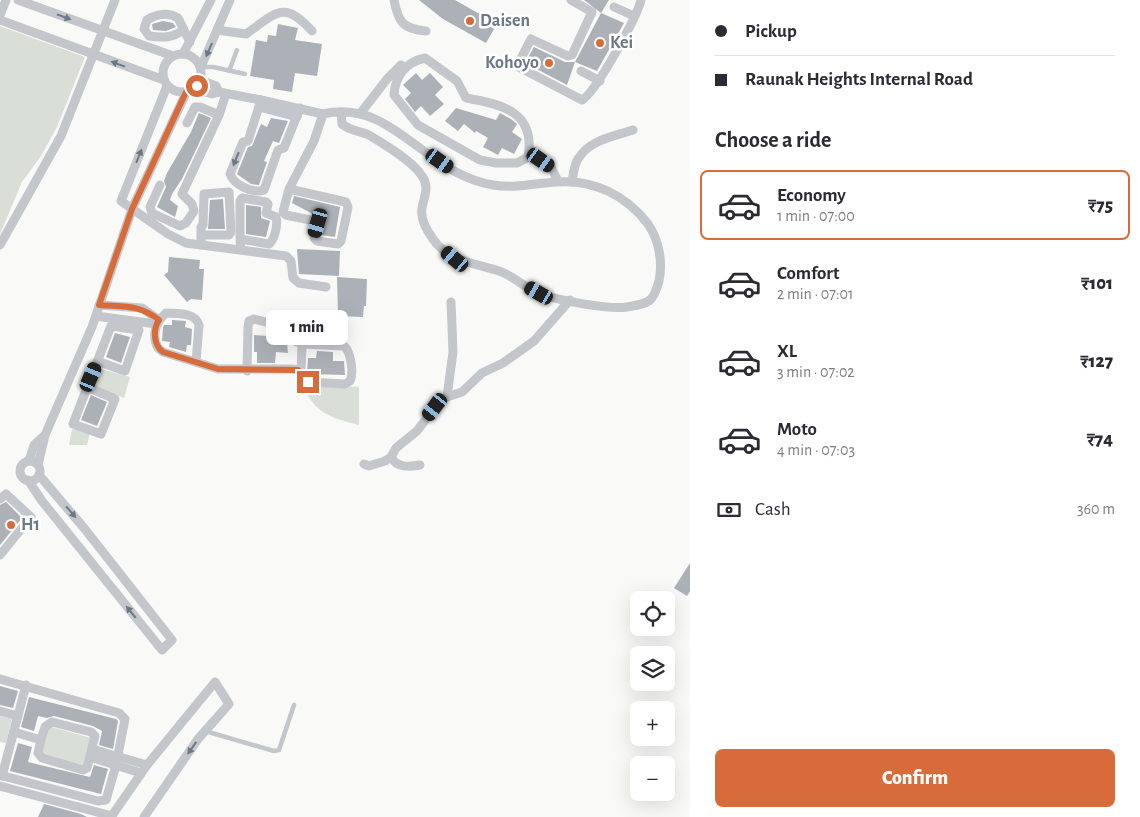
<!DOCTYPE html>
<html lang="en">
<head>
<meta charset="utf-8">
<style>
  :root { --surface:#fff; --page:#f7f7f7; --text:#2b2b33; --muted:#7c7c81; --line:#e1e1e2; --accent:#d76c3a }
  body { margin:0; font-family:"Alegreya Sans",sans-serif; background:var(--page); color:var(--text); height:100vh; display:flex; flex-direction:column; font-size:19px; white-space:nowrap }
  * { box-sizing:border-box; margin:0 }
  p { font-size:16px; color:var(--muted) }
  .icon { flex:none; width:28px; height:28px; fill:none; stroke:currentColor; stroke-width:2; stroke-linecap:round; stroke-linejoin:round }
  .map { position:relative; flex:1; overflow:hidden }
  .panel { display:flex; flex-direction:column; background:var(--surface); width:450px }
  .panel>* { flex:none }
  .guide { display:grid; align-content:center; height:110px; padding:0 25px; background:var(--surface) }
  .buttons { position:absolute; left:630px; top:591px; display:grid; gap:10px }
  .buttons a { display:grid; place-items:center; width:45px; height:45px; border-radius:8px; background:var(--surface); box-shadow:0 5px 20px #0002; font-size:25px }
  .end { position:absolute; width:22px; height:22px; margin:-11px; border:6px solid #d76c3a; background:#fff; box-shadow:0 0 0 2px #fff }
  .from { border-radius:50% }
  .bubble { position:absolute; height:35px; border-radius:8px; background:var(--surface); box-shadow:0 5px 20px #0002; font-size:16px; font-weight:800; line-height:35px; text-align:center }
  .car { position:absolute; width:15px; height:30px; margin:-15px -8px; border-radius:6px; box-shadow:0 0 4px 1px #0007; background:linear-gradient(#222 24%,#8ab4d8 0 40%,#222 0 76%,#8ab4d8 0 86%,#222 0) }
  .guide b { display:flex; align-items:center; gap:18px; height:48px; font-size:19px }
  .guide b+b { border-top:1px solid var(--line) }
  .guide i { width:12px; height:12px; background:var(--text) }
  ul { padding:0; list-style:none }
  li { display:flex; align-items:center; gap:15px; height:70px; margin:0 10px 8px; padding:0 15px; border:2px solid transparent; border-radius:8px }
  li div { flex:1 }
  li b { display:block; font-size:19px }
  li em { font-style:normal; font-weight:800 }
  li.active { border-color:var(--accent) }
  li>.icon { width:45px; height:45px; stroke-width:1.5 }
  h2 { padding:0 25px; font-size:22px; line-height:60px }
  .pay { display:flex; align-items:center; gap:12px; height:55px; padding:0 25px; font-size:19px }
  .pay p { margin-inline-start:auto }
  .primary-button { display:flex; gap:10px; margin-top:auto; padding:10px 25px }
  .primary-button a { flex:1; height:58px; border-radius:8px; background:var(--accent); color:#fff; font-size:20px; font-weight:800; line-height:58px; text-align:center }
  main { display:flex; flex:1; min-height:0 }
  .map>svg:first-child { display:block }
  .green { fill:#d9ded7 }
  .building { fill:#abb1b7 }
  .lines { fill:none; stroke-linecap:round; stroke-linejoin:round }
  .lane { stroke:#c3c6ca; stroke-width:4.5 }
  .street { stroke:#c3c6ca; stroke-width:9 }
  .oneway { fill:#6b7886 }
  .route { stroke:#d76c3a; stroke-width:6 }
  .poi-dot { fill:#d76c3a; stroke:#fff; stroke-width:2 }
  .labels { text-anchor:middle; dominant-baseline:central; stroke-width:5; stroke-linejoin:round; paint-order:stroke }
  .poi-label { font-size:18px; font-weight:bold; fill:#6b7886; stroke:#fff; text-anchor:start }
</style>
</head>
<body>
<main>
<div class="map">
<svg width="690" height="817" viewBox="0 0 690 817">
  <rect width="100%" height="100%" fill="#f9f9f7"/>
  <g class="green">
    <polygon points="0,26 85,57 57,127 41,156 22,182 0,234"/>
    <polygon points="98,368 130,377 124,398 92,385"/>
    <path d="M303,385L359,387V425C331,418 314,413 303,385Z"/>
    <polygon points="72,429 90,432 87,445 69,445"/>
    <polygon points="0,716 12,719 6,743 0,742"/>
    <polygon points="48,726 91,738 84,766 40,755"/>
  </g>
  <g class="building">
    <polygon points="419,0 455,0 497,24 486,43 443,19"/>
    <polygon points="584,0 609,0 601,13"/>
    <polygon points="601,13 624,23 597,71 575,62"/>
    <polygon points="163,21 173,23 176,27 166,31 153,30 152,24"/>
    <polygon points="278,24 298,28 295,40 322,44 317,76 295,73 292,92 273,89 274,80 250,76 256,40 267,42 268,35 276,36"/>
    <polygon points="534,47 565,62 575,62 567,85 525,63"/>
    <polygon points="416,73 422,80 430,73 443,87 435,95 444,104 430,116 421,106 415,112 405,99 411,93 403,85"/>
    <polygon points="456,108 496,120 500,113 511,119 517,124 512,132 522,139 514,154 502,148 498,155 483,147 488,138 476,131 475,133 464,124 458,131 445,121"/>
    <polygon points="199,113 211,118 182,179 172,194 170,200 178,206 175,217 157,207 166,187 164,181 167,173 191,132"/>
    <polygon points="271,118 288,121 279,143 273,141 264,161 267,162 259,185 251,184 237,174 248,147 252,146 261,124 267,127"/>
    <polygon points="294,196 340,207 335,237 321,235 324,220 292,203"/>
    <polygon points="223,199 225,229 208,229 210,200"/>
    <polygon points="246,205 261,207 261,218 270,221 266,237 246,234"/>
    <polygon points="297,249 340,251 339,276 299,274"/>
    <polygon points="169,257 200,260 199,269 204,269 202,300 191,299 187,302 164,275 168,272"/>
    <polygon points="337,277 367,279 366,306 364,306 363,317 338,316"/>
    <polygon points="172,320 186,321 185,327 192,329 191,345 187,345 186,352 169,347 170,342 162,341 163,327 164,325 172,325"/>
    <polygon points="115,333 130,337 121,363 106,357"/>
    <polygon points="254,335 282,337 287,343 288,353 276,352 275,363 257,363 257,352 254,352"/>
    <polygon points="317,351 333,352 333,361 344,361 345,375 310,374 307,372 308,358 316,358"/>
    <polygon points="91,395 107,402 97,426 81,420"/>
    <polygon points="6,502 22,518 0,545 0,505"/>
    <polygon points="690,563 690,591 687,596 674,588"/>
    <polygon points="0,686 18,691 13,708 0,705"/>
    <polygon points="29,697 116,719 118,721 113,749 99,745 102,731 93,726 54,716 47,718 38,716 34,731 21,727"/>
    <polygon points="18,743 32,747 28,762 90,777 94,765 108,769 101,794 10,771"/>
    <polygon points="44,804 81,814 87,817 38,817"/>
  </g>
  <g class="lines">
    <g class="lane">
      <polyline points="202,67 213,67 245,74"/>
      <polyline points="229,71 237,50"/>
      <polyline points="205,731 274,751 279,750 294,705"/>
    </g>
    <g class="street">
      <polyline points="18,0 173,56"/>
      <path d="M394,0C398,22 403,29 426,31"/>
      <path d="M571,0L592,12L572,55L568,56L531,39L517,66L582,100C596,92 637,17 641,0"/>
      <polyline points="614,7 634,16"/>
      <polyline points="0,15 6,0"/>
      <polyline points="0,20 164,80"/>
      <path d="M183,30C173,38 162,38 149,36L144,29L147,20C156,14 168,12 178,18L190,42"/>
      <path d="M217,30L246,34C277,12 284,0 312,31"/>
      <circle cx="182" cy="73" r="19"/>
      <polyline points="183,54 211,0"/>
      <polyline points="201,67 230,0"/>
      <polyline points="581,71 600,81"/>
      <polyline points="200,80 216,86 219,92"/>
      <polyline points="167,86 121,201 168,234 186,243 286,256 291,261 293,278 299,283 326,287"/>
      <path d="M194,89L212,94L219,92L261,100L323,114C379,101 411,148 454,171C465,177 481,183 493,185C514,189 536,183 557,182C593,179 626,195 648,224C659,240 663,262 659,281C653,303 649,303 627,307C609,310 558,300 540,294C526,289 514,276 499,271C475,263 449,262 433,239C427,231 420,219 422,208C424,196 430,187 422,176C413,161 384,144 369,135C360,131 350,131 342,124L341,113"/>
      <path d="M261,100L248,141L243,142L230,174C234,185 253,194 264,190L278,150L284,148L300,108"/>
      <polyline points="259,107 297,117"/>
      <polyline points="360,114 387,79 401,65"/>
      <polyline points="187,123 195,107 200,107 219,115"/>
      <path d="M528,157C536,112 502,104 466,98L457,81L425,58C406,62 395,76 394,95L418,125L480,160L496,163H517L528,157L541,160L551,167L558,181"/>
      <path d="M572,182C573,175 574,165 578,159C589,140 615,136 633,130"/>
      <polyline points="160,185 150,207 152,213 180,226 186,223 194,211 192,204 182,194 219,115 226,94"/>
      <polyline points="289,189 283,212 286,215 315,221 318,223 314,238 317,241 338,244 341,241 348,207 346,202 289,189 314,141 323,114"/>
      <polyline points="201,235 229,235 231,232 229,192 204,194 203,225 201,227 201,245"/>
      <path d="M240,239L269,244C275,239 278,224 276,217L266,213L268,204L266,202L242,198L240,201V239L241,250"/>
      <polyline points="0,245 61,136 115,0"/>
      <polyline points="99,305 142,308 159,320"/>
      <polyline points="96,316 156,324"/>
      <path d="M196,362L199,325C195,312 178,314 166,313C156,322 151,335 158,348L163,352L218,369H293L298,370L308,382L345,384L350,381C354,373 351,352 344,346L302,344L292,340L282,326L254,319L249,321L248,327L247,371"/>
      <polyline points="301,373 302,344"/>
      <polyline points="87,387 115,399 101,434 73,424 111,326 139,330 125,371 97,361"/>
      <polyline points="447,397 453,352 451,302"/>
      <path d="M391,457C397,468 409,467 420,465"/>
      <polyline points="29,461 34,445 45,435"/>
      <circle cx="30" cy="471" r="10"/>
      <polyline points="364,464 369,466 385,461 391,457 396,448 417,431 435,407 447,397 462,392 482,373 503,363 534,341 570,300"/>
      <polyline points="38,465 45,435 92,327 132,209 186,93"/>
      <polyline points="28,480 42,501 162,650 172,640 84,528 39,475"/>
      <polyline points="0,499 6,494 31,517 0,555"/>
      <polyline points="0,679 119,713 125,719 116,765 106,800 98,801 0,775"/>
      <polyline points="0,711 18,716"/>
      <polyline points="14,732 41,740 38,753 42,758 83,770 87,768 95,736 91,732 52,722 45,727 41,740"/>
      <polyline points="92,749 147,765"/>
      <polyline points="90,757 141,773"/>
      <polyline points="2,776 26,685"/>
      <polyline points="0,786 112,816"/>
      <polyline points="111,817 147,765 215,682 229,704 198,739 144,817"/>
    </g>
  </g>
  <defs><path id="oneway-solid" d="M-6-.8H1V-3.2L6.5 0L1 3.2V.8H-6Z" transform="scale(1.25)"/></defs>
  <g class="oneway">
    <use href="#oneway-solid" transform="translate(64 17) rotate(20)"/>
    <use href="#oneway-solid" transform="translate(209 50) rotate(114)"/>
    <use href="#oneway-solid" transform="translate(118 64) rotate(-160)"/>
    <use href="#oneway-solid" transform="translate(139 156) rotate(-68)"/>
    <use href="#oneway-solid" transform="translate(236 159) rotate(112)"/>
    <use href="#oneway-solid" transform="translate(71 512) rotate(49)"/>
    <use href="#oneway-solid" transform="translate(131 612) rotate(-129)"/>
    <use href="#oneway-solid" transform="translate(192 748) rotate(125)"/>
  </g>
  <g class="lines">
    <path class="route" d="M197,86L186,92L132,209L99,305C124,307 139,304 159,320C153,329 153,345 163,352L218,369L298,370L308,382"/>
  </g>
  <g class="poi-dot">
    <circle cx="470" cy="21" r="5"/>
    <circle cx="600" cy="43" r="5"/>
    <circle cx="549" cy="63" r="5"/>
    <circle cx="11" cy="525" r="5"/>
  </g>
  <g class="labels">
    <g class="poi-label">
      <text x="480" y="21">Daisen</text>
      <text x="610" y="43">Kei</text>
      <text x="539" y="63" text-anchor="end">Kohoyo</text>
      <text x="21" y="525">H1</text>
    </g>
  </g>
</svg>
<div class="buttons">
<a><svg class="icon" aria-label="locate" viewBox="0 0 24 24"><circle cx="12" cy="12" r="6"/><path d="M12 2v4M12 18v4M2 12h4M18 12h4"/></svg></a>
<a><svg class="icon" aria-label="layers" viewBox="0 0 24 24"><path d="M12 4l9 5-9 5-9-5zM3 14l9 5 9-5"/></svg></a>
<a>+</a>
<a>−</a>
</div>
<i class="end from" style="left:197px;top:86px"></i>
<i class="end" style="left:308px;top:382px"></i>
<div class="bubble" style="left:266px;top:310px;width:82px">1 min</div>
<i class="car" style="left:541px;top:160px;rotate:125deg"></i>
<i class="car" style="left:440px;top:161px;rotate:125deg"></i>
<i class="car" style="left:318px;top:223px;rotate:196deg"></i>
<i class="car" style="left:455px;top:259px;rotate:310deg"></i>
<i class="car" style="left:539px;top:293px;rotate:300deg"></i>
<i class="car" style="left:91px;top:377px;rotate:23deg"></i>
<i class="car" style="left:435px;top:407px;rotate:217deg"></i>
</div>
<section class="panel">
<div class="guide">
<b><i class="from"></i>Pickup</b>
<b><i></i>Raunak Heights Internal Road</b>
</div>
<h2>Choose a ride</h2>
<ul>
<li class="active"><svg class="icon" aria-label="car" viewBox="0 0 24 24"><path d="M5 17H2v-5l4-1 3-4h7l3 4 3 1v5h-3M9 17h6M6 11h13"/><circle cx="7" cy="17" r="2"/><circle cx="17" cy="17" r="2"/></svg><div><b>Economy</b><p>1 min · 07:00</p></div><em>₹75</em></li>
<li><svg class="icon" aria-label="car" viewBox="0 0 24 24"><path d="M5 17H2v-5l4-1 3-4h7l3 4 3 1v5h-3M9 17h6M6 11h13"/><circle cx="7" cy="17" r="2"/><circle cx="17" cy="17" r="2"/></svg><div><b>Comfort</b><p>2 min · 07:01</p></div><em>₹101</em></li>
<li><svg class="icon" aria-label="car" viewBox="0 0 24 24"><path d="M5 17H2v-5l4-1 3-4h7l3 4 3 1v5h-3M9 17h6M6 11h13"/><circle cx="7" cy="17" r="2"/><circle cx="17" cy="17" r="2"/></svg><div><b>XL</b><p>3 min · 07:02</p></div><em>₹127</em></li>
<li><svg class="icon" aria-label="car" viewBox="0 0 24 24"><path d="M5 17H2v-5l4-1 3-4h7l3 4 3 1v5h-3M9 17h6M6 11h13"/><circle cx="7" cy="17" r="2"/><circle cx="17" cy="17" r="2"/></svg><div><b>Moto</b><p>4 min · 07:03</p></div><em>₹74</em></li>
</ul>
<div class="pay"><svg class="icon" aria-label="cash" viewBox="0 0 24 24"><path d="M3 7h18v10H3z"/><circle cx="12" cy="12" r="2"/></svg>Cash<p>360 m</p></div>
<div class="primary-button"><a>Confirm</a></div>
</section>
</main>
</body>
</html>
